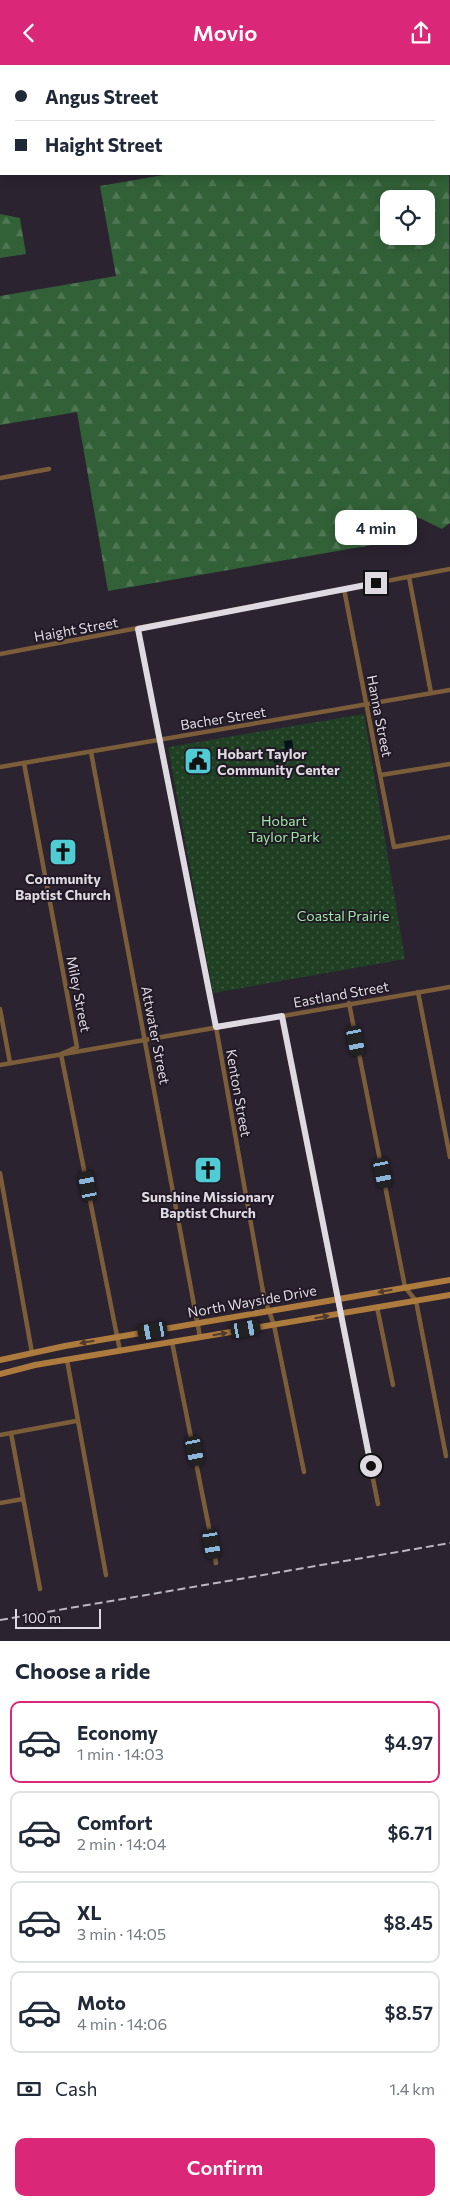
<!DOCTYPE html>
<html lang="en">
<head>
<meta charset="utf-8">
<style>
  :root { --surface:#fff; --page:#f2f2f3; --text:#1f2937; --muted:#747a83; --line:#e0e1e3; --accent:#db2777 }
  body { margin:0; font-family:Commissioner,sans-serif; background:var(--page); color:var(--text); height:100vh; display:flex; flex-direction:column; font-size:19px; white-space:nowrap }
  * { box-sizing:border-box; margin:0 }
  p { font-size:16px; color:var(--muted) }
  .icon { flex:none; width:28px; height:28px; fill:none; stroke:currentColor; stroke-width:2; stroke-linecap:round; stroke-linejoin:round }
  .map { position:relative; height:1576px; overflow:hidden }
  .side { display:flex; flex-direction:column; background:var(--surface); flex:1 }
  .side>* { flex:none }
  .top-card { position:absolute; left:0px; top:0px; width:450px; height:110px; box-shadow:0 2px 12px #0003; display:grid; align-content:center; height:110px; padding:0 15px; background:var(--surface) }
  .fabs { position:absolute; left:380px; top:125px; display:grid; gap:10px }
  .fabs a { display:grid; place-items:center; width:55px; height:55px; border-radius:10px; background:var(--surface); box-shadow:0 2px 12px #0003; font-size:25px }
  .scale { position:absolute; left:15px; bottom:12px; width:86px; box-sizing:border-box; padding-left:5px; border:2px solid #dfdae2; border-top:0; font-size:14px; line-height:18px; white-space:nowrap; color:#dfdae2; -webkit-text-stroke:4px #211a26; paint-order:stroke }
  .end { position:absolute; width:22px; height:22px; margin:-11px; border:6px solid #dfdae2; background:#111; box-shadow:0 0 0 2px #111 }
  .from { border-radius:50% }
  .bubble { position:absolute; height:35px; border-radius:10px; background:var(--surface); box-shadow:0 2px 12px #0003; font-size:16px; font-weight:600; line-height:35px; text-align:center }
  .car { position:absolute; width:15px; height:30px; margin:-15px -8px; border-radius:6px; box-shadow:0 0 4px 1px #0007; background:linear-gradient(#222 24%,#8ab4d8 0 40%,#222 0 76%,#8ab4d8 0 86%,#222 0) }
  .top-card b { display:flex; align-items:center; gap:18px; height:48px; font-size:19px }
  .top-card b+b { border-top:1px solid var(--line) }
  .top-card i { width:12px; height:12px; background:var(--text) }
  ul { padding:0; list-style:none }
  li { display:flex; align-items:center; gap:15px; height:82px; margin:0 10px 8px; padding:0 5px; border:2px solid var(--line); border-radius:10px }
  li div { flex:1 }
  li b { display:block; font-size:19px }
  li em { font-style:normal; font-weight:600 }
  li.on { border-color:var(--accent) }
  li>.icon { width:45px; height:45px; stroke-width:1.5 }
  h2 { padding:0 15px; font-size:22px; line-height:60px }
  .pay { display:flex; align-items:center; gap:12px; height:55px; padding:0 15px; font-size:19px }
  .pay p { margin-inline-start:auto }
  .button { display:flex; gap:10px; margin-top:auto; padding:10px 15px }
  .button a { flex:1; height:58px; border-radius:10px; background:var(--accent); color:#fff; font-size:20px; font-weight:600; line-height:58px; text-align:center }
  header { display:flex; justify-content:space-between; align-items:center; height:65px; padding:0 15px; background:var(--accent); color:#fff; font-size:22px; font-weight:600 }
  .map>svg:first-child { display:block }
  .forest { fill:url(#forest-firs); fill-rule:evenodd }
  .park { fill:url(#park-dots) }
  .water { fill:#00131a }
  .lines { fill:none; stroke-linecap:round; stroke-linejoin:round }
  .street { stroke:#7c5d39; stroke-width:4.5 }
  .secondary { stroke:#ad7b3e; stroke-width:6 }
  .rail { stroke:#bcb7c0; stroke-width:2; stroke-dasharray:8 4; stroke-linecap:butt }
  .oneway { fill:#523c2e }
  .route { stroke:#dfdae2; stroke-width:6 }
  .labels { text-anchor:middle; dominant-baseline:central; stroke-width:4; stroke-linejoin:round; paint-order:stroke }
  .street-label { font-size:14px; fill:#dfdae2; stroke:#211a26 }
  .poi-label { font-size:14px; font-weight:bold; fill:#dfdae2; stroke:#211a26 }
  .park-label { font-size:14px; fill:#9ee6a3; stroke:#211a26 }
</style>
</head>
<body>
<header><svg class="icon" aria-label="back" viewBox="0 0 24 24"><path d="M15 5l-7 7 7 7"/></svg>Movio<svg class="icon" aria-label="share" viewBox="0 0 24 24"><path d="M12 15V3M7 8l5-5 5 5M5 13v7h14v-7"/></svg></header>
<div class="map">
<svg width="450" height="1576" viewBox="0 0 450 1576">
  <defs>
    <pattern id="forest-firs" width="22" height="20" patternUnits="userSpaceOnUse" patternTransform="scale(1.25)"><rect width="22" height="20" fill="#326137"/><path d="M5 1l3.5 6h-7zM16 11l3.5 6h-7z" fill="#4f7754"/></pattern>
    <pattern id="park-dots" width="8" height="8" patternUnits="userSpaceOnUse" patternTransform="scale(1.25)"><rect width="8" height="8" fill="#204023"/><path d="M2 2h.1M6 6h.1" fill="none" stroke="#405b43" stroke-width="1.8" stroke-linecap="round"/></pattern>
  </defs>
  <rect width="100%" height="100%" fill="#2b2330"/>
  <g class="forest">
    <path d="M449,27L450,458L442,464L403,445L367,451L372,480L108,526L77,347L0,360V231L116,211L100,121L169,109H449ZM389,134H426V171H389Z"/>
    <polygon points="0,149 20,153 26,189 0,193"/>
  </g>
  <polygon class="park" points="364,649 405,894 213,928 168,682"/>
  <polygon class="water" points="292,675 295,695 274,698 272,686 285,684 284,676"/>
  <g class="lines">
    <g class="street">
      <polyline points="0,413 49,404"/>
      <polyline points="409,512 431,628"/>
      <polyline points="344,524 394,782 450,772"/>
      <polyline points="138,564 216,962 264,1232 274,1260 304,1407"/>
      <polyline points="0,589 450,504"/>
      <polyline points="91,687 200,1272"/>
      <polyline points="24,698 77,982 61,989 120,1286"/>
      <polyline points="0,702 450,625"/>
      <polyline points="381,710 450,699"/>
      <polyline points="418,927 450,1092"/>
      <polyline points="349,938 405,1222 416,1236 446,1391"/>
      <polyline points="0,944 10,998"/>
      <polyline points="281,951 378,1439"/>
      <polyline points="0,1000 450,922"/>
      <polyline points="0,1108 32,1288"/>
      <polyline points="377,1242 393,1320"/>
      <polyline points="172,1277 216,1498"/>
      <polyline points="67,1295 106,1510"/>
      <polyline points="11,1368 40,1524"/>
      <polyline points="0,1370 76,1356"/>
      <polyline points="0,1438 23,1434"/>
    </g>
    <g class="secondary">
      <polyline points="308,1 315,0"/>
      <polyline points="0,56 1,56"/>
      <polyline points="0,1295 65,1281 450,1215"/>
      <polyline points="0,1309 35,1300 450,1230"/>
    </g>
    <polyline class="rail" points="0,1555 450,1478"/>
  </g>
  <defs><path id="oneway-solid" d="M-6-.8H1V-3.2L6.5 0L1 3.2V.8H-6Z" transform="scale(1.25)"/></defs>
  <g class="oneway">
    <use href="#oneway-solid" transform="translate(385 1226) rotate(170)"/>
    <use href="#oneway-solid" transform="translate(322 1252) rotate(-10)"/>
    <use href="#oneway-solid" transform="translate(220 1269) rotate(-9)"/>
    <use href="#oneway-solid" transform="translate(87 1277) rotate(170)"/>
  </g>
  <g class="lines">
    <polyline class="route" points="371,1401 282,951 216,962 138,564 376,518"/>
  </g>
  <defs>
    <symbol id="civic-square" viewBox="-11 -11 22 22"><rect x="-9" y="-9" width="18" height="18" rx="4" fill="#51ccd4" stroke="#211a26"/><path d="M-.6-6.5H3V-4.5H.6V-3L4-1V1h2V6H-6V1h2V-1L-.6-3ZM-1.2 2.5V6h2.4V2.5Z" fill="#111"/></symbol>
    <symbol id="church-square" viewBox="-11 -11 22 22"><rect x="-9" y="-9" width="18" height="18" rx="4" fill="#51ccd4" stroke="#211a26"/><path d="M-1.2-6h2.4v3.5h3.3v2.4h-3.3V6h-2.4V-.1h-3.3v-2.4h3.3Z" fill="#111"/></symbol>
  </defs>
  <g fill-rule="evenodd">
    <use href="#civic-square" x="182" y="680" width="32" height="32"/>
    <use href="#church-square" x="47" y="771" width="32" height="32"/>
    <use href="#church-square" x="192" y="1089" width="32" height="32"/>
  </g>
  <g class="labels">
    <g class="street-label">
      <text transform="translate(76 564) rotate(-10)">Haight Street</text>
      <text transform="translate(380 651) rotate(79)">Hanna Street</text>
      <text transform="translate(223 653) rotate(-9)">Bacher Street</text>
      <text transform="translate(79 929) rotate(79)">Miley Street</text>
      <text transform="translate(341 929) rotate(-10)">Eastland Street</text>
      <text transform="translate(156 970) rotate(79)">Attwater Street</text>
      <text transform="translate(239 1028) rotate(80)">Kenton Street</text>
      <text transform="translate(252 1236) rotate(-10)">North Wayside Drive</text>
    </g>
    <g class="poi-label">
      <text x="217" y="688" text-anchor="start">Hobart Taylor<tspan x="217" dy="16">Community Center</tspan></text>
      <text x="63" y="813">Community<tspan x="63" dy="16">Baptist Church</tspan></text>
      <text x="208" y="1131">Sunshine Missionary<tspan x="208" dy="16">Baptist Church</tspan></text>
    </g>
    <g class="park-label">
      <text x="284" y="755">Hobart<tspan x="284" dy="16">Taylor Park</tspan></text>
      <text x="343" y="850">Coastal Prairie</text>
    </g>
  </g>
</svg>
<div class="fabs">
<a><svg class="icon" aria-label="locate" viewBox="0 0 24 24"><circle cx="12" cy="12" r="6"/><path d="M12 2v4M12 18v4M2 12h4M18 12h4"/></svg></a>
</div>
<div class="scale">100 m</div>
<i class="end from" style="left:371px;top:1401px"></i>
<i class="end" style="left:376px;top:518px"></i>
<div class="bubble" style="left:335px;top:445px;width:82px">4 min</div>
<i class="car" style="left:356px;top:976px;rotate:169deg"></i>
<i class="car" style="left:383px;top:1108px;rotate:169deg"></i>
<i class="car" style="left:88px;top:1121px;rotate:349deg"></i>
<i class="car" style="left:246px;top:1264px;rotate:80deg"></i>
<i class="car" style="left:153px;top:1266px;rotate:260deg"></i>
<i class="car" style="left:195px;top:1386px;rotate:169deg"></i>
<i class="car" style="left:212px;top:1479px;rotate:170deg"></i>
<div class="top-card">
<b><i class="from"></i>Angus Street</b>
<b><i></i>Haight Street</b>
</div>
</div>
<section class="side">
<h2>Choose a ride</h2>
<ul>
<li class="on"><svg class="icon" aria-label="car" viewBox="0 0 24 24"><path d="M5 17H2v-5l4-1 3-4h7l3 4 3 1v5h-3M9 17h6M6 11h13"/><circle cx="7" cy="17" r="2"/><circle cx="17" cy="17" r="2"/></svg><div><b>Economy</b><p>1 min · 14:03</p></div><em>$4.97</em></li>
<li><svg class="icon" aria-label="car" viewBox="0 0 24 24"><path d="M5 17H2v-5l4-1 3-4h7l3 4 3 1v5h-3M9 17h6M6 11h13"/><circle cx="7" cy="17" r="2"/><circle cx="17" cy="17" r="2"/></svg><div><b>Comfort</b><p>2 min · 14:04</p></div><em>$6.71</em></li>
<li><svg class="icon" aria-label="car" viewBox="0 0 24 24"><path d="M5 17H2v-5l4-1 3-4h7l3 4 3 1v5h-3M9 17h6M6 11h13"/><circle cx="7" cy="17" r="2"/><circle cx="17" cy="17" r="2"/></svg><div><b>XL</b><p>3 min · 14:05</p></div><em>$8.45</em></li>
<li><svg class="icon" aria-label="car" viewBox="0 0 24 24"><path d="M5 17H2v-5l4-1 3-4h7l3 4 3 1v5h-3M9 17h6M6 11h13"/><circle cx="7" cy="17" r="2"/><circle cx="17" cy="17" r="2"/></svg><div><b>Moto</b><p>4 min · 14:06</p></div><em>$8.57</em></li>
</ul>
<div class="pay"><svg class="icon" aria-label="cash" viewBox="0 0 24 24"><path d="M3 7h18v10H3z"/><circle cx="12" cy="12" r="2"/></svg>Cash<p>1.4 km</p></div>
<div class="button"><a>Confirm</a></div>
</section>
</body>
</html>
